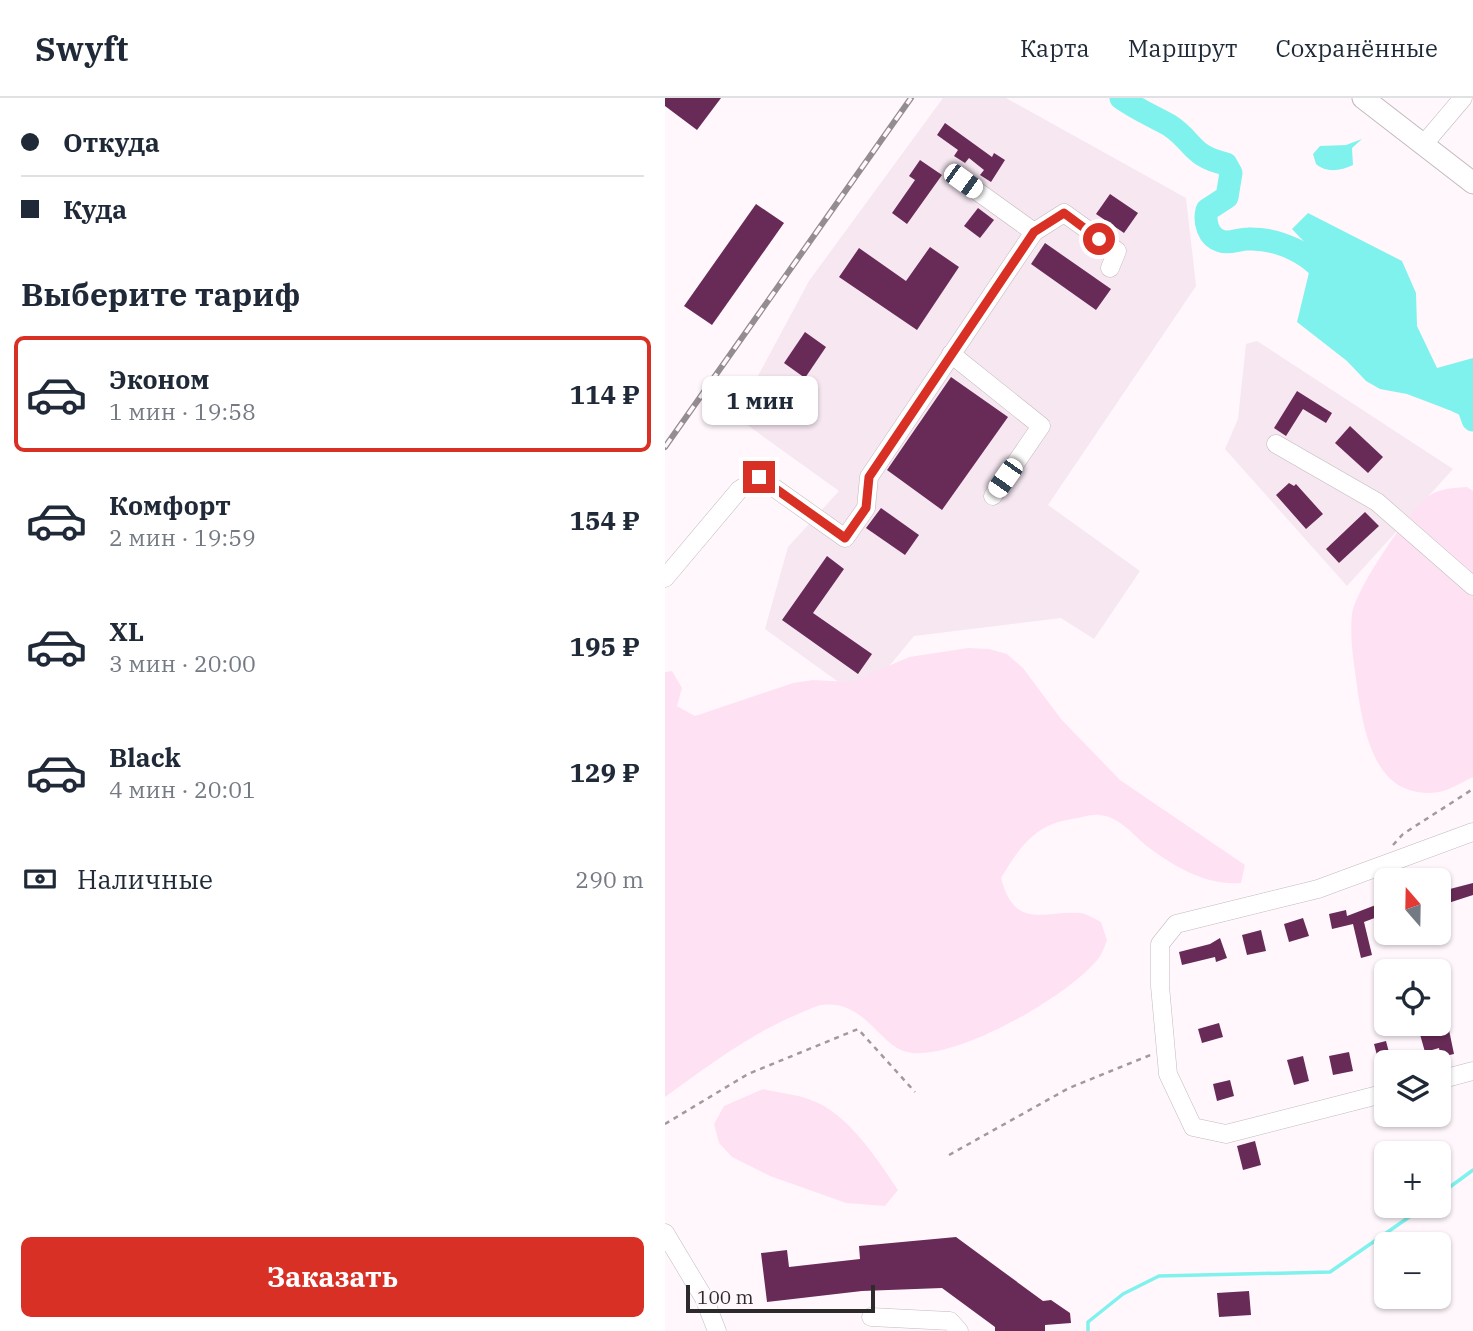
<!DOCTYPE html>
<html lang="ru">
<head>
<meta charset="utf-8">
<style>
  :root { --surface:#fff; --page:#f2f2f3; --text:#1f2937; --muted:#747a83; --line:#e0e1e3; --accent:#d93025 }
  body { margin:0; font-family:"IBM Plex Serif",serif; background:var(--page); color:var(--text); height:100vh; display:flex; flex-direction:column; font-size:26px; white-space:nowrap }
  * { box-sizing:border-box; margin:0 }
  p { font-size:23px; color:var(--muted) }
  .icon { flex:none; width:38px; height:38px; fill:none; stroke:currentColor; stroke-width:2; stroke-linecap:round; stroke-linejoin:round }
  .map { position:relative; flex:1; overflow:hidden }
  .drawer { display:flex; flex-direction:column; background:var(--surface); width:665px }
  .drawer>* { flex:none }
  .hud { display:grid; align-content:center; height:154px; padding:0 21px; background:var(--surface) }
  .needle { width:46px; rotate:340deg }
  .buttons { position:absolute; left:709px; top:770px; display:grid; gap:14px }
  .buttons a { display:grid; place-items:center; width:77px; height:77px; border-radius:10px; background:var(--surface); box-shadow:0 2px 5px #0004; font-size:35px }
  .scale { position:absolute; left:21px; bottom:18px; width:189px; box-sizing:border-box; padding-left:7px; border:4px solid #2d2a2c; border-top:0; font-size:19px; line-height:24px; white-space:nowrap; color:#2d2a2c; -webkit-text-stroke:5px #fff7fc; paint-order:stroke }
  .end { position:absolute; width:32px; height:32px; margin:-16px; border:9px solid #d93025; background:#fff; box-shadow:0 0 0 4px #fff }
  .from { border-radius:50% }
  .bubble { position:absolute; height:49px; border-radius:10px; background:var(--surface); box-shadow:0 2px 5px #0004; font-size:23px; font-weight:800; line-height:49px; text-align:center }
  .car { position:absolute; width:21px; height:42px; margin:-21px -10px; border-radius:9px; box-shadow:0 0 5px 2px #0007; background:linear-gradient(#fff 24%,#345 0 40%,#fff 0 76%,#345 0 86%,#fff 0) }
  .hud b { display:flex; align-items:center; gap:24px; height:66px; font-size:26px }
  .hud b+b { border-top:2px solid var(--line) }
  .hud i { width:18px; height:18px; background:var(--text) }
  ul { padding:0; list-style:none }
  li { display:flex; align-items:center; gap:21px; height:116px; margin:0 14px 10px; padding:0 7px; border:4px solid transparent; border-radius:10px }
  li div { flex:1 }
  li b { display:block; font-size:26px }
  li em { font-style:normal; font-weight:800 }
  li.current { border-color:var(--accent) }
  li>.icon { width:63px; height:63px; stroke-width:1.5 }
  h2 { padding:0 21px; font-size:32px; line-height:84px }
  .pay { display:flex; align-items:center; gap:18px; height:77px; padding:0 21px; font-size:26px }
  .pay p { margin-inline-start:auto }
  .primary-button { display:flex; gap:14px; margin-top:auto; padding:14px 21px }
  .primary-button a { flex:1; height:80px; border-radius:10px; background:var(--accent); color:#fff; font-size:28px; font-weight:800; line-height:80px; text-align:center }
  header { display:flex; align-items:center; gap:42px; box-sizing:border-box; height:98px; padding:0 35px; background:var(--surface); border-bottom:2px solid var(--line) }
  header strong { font-size:33px }
  nav { display:flex; gap:38px; margin-inline-start:auto; font-size:24px }
  main { display:flex; flex:1; min-height:0 }
  .map>svg:first-child { display:block }
  .built { fill:#f6e7f1 }
  .green { fill:#fee2f4 }
  .water { fill:#7ff2ee }
  .lines { fill:none; stroke-linecap:round; stroke-linejoin:round }
  .stream { stroke:#7ff2ee; stroke-width:3.5 }
  .river { stroke:#7ff2ee; stroke-width:23 }
  .building { fill:#682b57 }
  .minor-casing { stroke:#c1babe; stroke-width:19 }
  .major-casing { stroke:#c1babe; stroke-width:23 }
  .path { stroke:#a09a9e; stroke-width:2.5; stroke-dasharray:5 5; stroke-linecap:butt }
  .minor { stroke:#fff; stroke-width:18 }
  .major { stroke:#fff; stroke-width:21 }
  .rail-casing { stroke:#938d91; stroke-width:6 }
  .rail { stroke:#fff7fc; stroke-width:3.5; stroke-dasharray:10; stroke-linecap:butt }
  .route { stroke:#d93025; stroke-width:9 }
</style>
</head>
<body>
<header>
<strong>Swyft</strong>
<nav><a>Карта</a><a>Маршрут</a><a>Сохранённые</a></nav>
</header>
<main>
<section class="drawer">
<div class="hud">
<b><i class="from"></i>Откуда</b>
<b><i></i>Куда</b>
</div>
<h2>Выберите тариф</h2>
<ul>
<li class="current"><svg class="icon" aria-label="car" viewBox="0 0 24 24"><path d="M5 17H2v-5l4-1 3-4h7l3 4 3 1v5h-3M9 17h6M6 11h13"/><circle cx="7" cy="17" r="2"/><circle cx="17" cy="17" r="2"/></svg><div><b>Эконом</b><p>1 мин · 19:58</p></div><em>114 ₽</em></li>
<li><svg class="icon" aria-label="car" viewBox="0 0 24 24"><path d="M5 17H2v-5l4-1 3-4h7l3 4 3 1v5h-3M9 17h6M6 11h13"/><circle cx="7" cy="17" r="2"/><circle cx="17" cy="17" r="2"/></svg><div><b>Комфорт</b><p>2 мин · 19:59</p></div><em>154 ₽</em></li>
<li><svg class="icon" aria-label="car" viewBox="0 0 24 24"><path d="M5 17H2v-5l4-1 3-4h7l3 4 3 1v5h-3M9 17h6M6 11h13"/><circle cx="7" cy="17" r="2"/><circle cx="17" cy="17" r="2"/></svg><div><b>XL</b><p>3 мин · 20:00</p></div><em>195 ₽</em></li>
<li><svg class="icon" aria-label="car" viewBox="0 0 24 24"><path d="M5 17H2v-5l4-1 3-4h7l3 4 3 1v5h-3M9 17h6M6 11h13"/><circle cx="7" cy="17" r="2"/><circle cx="17" cy="17" r="2"/></svg><div><b>Black</b><p>4 мин · 20:01</p></div><em>129 ₽</em></li>
</ul>
<div class="pay"><svg class="icon" aria-label="cash" viewBox="0 0 24 24"><path d="M3 7h18v10H3z"/><circle cx="12" cy="12" r="2"/></svg>Наличные<p>290 m</p></div>
<div class="primary-button"><a>Заказать</a></div>
</section>
<div class="map">
<svg width="808" height="1233" viewBox="0 0 808 1233">
  <rect width="100%" height="100%" fill="#fff7fc"/>
  <g class="built">
    <polygon points="278,0 341,0 521,100 531,188 383,407 475,473 429,541 396,520 249,538 197,601 100,531 123,449 174,393 71,319 144,183"/>
    <polygon points="592,243 788,371 682,488 560,351 573,321 581,246"/>
  </g>
  <g class="green">
    <path d="M802,389L808,393V679C797,684 785,692 774,694C713,703 700,641 693,596C690,570 684,542 687,516C690,492 742,416 761,400C773,390 788,390 802,389Z"/>
    <path d="M303,550L324,551L342,556L358,570L396,621L455,682L580,767L576,785C542,788 510,769 483,749C468,737 454,718 434,717C426,716 416,720 407,721C369,727 355,749 336,780C350,833 379,812 416,815C422,816 430,821 436,824L442,842C440,848 437,856 433,861C404,898 288,965 242,954C213,947 200,901 156,907C148,909 138,914 131,917C83,937 42,969 0,999V574L7,573L17,590L12,608L30,618L128,585L148,582L187,584L244,559Z"/>
    <path d="M98,991C114,995 131,996 146,1002C182,1014 213,1062 233,1092L220,1108L181,1105L105,1078L67,1059L54,1045L49,1026L59,1008Z"/>
  </g>
  <g class="water">
    <path d="M697,41L687,50L688,67C676,73 661,75 651,66L648,56L655,48L681,47Z"/>
    <polygon points="643,115 737,163 751,195 752,228 772,270 808,260 808,308 784,312 742,296 715,291 701,283 682,263 632,224 649,154 627,131"/>
  </g>
  <g class="lines">
    <g class="stream">
      <polyline points="774,1097 808,1072"/>
      <polyline points="423,1233 423,1224 458,1196 494,1178 665,1174 760,1108"/>
    </g>
    <g class="river">
      <path d="M456,0C471,11 488,18 504,27C529,43 525,58 561,66L566,75L562,99L542,112C539,124 543,139 556,143C564,146 574,141 583,141C614,140 652,157 665,185"/>
      <polyline points="775,295 803,308 808,322"/>
    </g>
  </g>
  <g class="building">
    <polygon points="0,0 56,0 32,32 0,8"/>
    <polygon points="280,25 327,59 329,55 340,62 326,84 315,77 319,72 304,60 300,65 289,58 293,52 272,37"/>
    <polygon points="255,62 277,77 242,126 227,115 250,82 244,78"/>
    <polygon points="445,96 473,115 459,135 431,116"/>
    <polygon points="91,106 119,125 47,227 19,208"/>
    <polygon points="313,110 329,122 315,140 299,128"/>
    <polygon points="380,145 446,191 431,212 366,166"/>
    <polygon points="265,149 294,169 252,232 174,179 194,150 241,183"/>
    <polygon points="140,234 161,249 140,280 119,265"/>
    <polygon points="286,279 343,319 277,412 222,372"/>
    <polygon points="632,293 667,315 661,325 638,311 621,338 609,330"/>
    <polygon points="685,328 718,359 703,375 670,345"/>
    <polygon points="624,385 629,388 631,386 658,416 641,431 611,397"/>
    <polygon points="216,410 254,437 240,457 201,430"/>
    <polygon points="700,414 714,428 674,465 661,451"/>
    <polygon points="162,458 179,471 148,515 207,556 193,576 117,522"/>
    <polygon points="774,774 781,792 808,785 808,797 774,808"/>
    <polygon points="716,805 720,816 699,824 707,857 696,860 688,826 667,831 664,816 681,812 682,818"/>
    <polygon points="638,820 644,838 624,844 619,826"/>
    <polygon points="596,832 601,853 582,857 577,837"/>
    <polygon points="555,840 562,860 551,864 550,859 517,867 514,854 545,846"/>
    <polygon points="778,903 789,956 776,959 774,950 760,954 754,933 774,927 774,904"/>
    <polygon points="554,925 558,939 537,945 533,931"/>
    <polygon points="721,943 726,962 714,965 709,946"/>
    <polygon points="684,954 688,973 668,977 664,958"/>
    <polygon points="638,958 644,983 629,987 622,962"/>
    <polygon points="565,982 569,998 552,1003 548,986"/>
    <polygon points="590,1043 596,1067 578,1072 572,1048"/>
    <polygon points="291,1139 378,1203 386,1202 405,1215 406,1225 380,1227 380,1233 330,1233 330,1229 277,1190 197,1193 102,1204 96,1155 122,1152 124,1169 195,1161 194,1148"/>
    <polygon points="584,1193 586,1217 554,1219 552,1195"/>
  </g>
  <g class="lines">
    <defs>
      <g id="minor">
        <polyline points="758,47 798,0"/>
        <polyline points="369,134 399,115 452,153 445,170"/>
        <polyline points="286,256 376,328 328,398"/>
        <polyline points="611,346 712,404 808,488"/>
        <polyline points="0,480 74,392 94,379 180,440 201,410 204,379 369,134 298,83"/>
        <polyline points="774,982 808,973"/>
        <polyline points="721,995 561,1036 528,1029 503,976 495,888 495,846 511,826 653,791 808,734"/>
        <polyline points="0,1135 39,1200 52,1233"/>
        <polyline points="206,1219 285,1223 294,1233"/>
      </g>
      <polyline id="major" points="698,0 808,85"/>
    </defs>
    <use href="#minor" class="minor-casing"/>
    <use href="#major" class="major-casing"/>
    <g class="path">
      <polyline points="728,747 738,736 808,691"/>
      <polyline points="0,1026 83,976 193,931 250,994"/>
      <polyline points="284,1057 404,990 488,956"/>
    </g>
    <use href="#minor" class="minor"/>
    <use href="#major" class="major"/>
    <defs>
      <polyline id="rail" points="0,349 246,0"/>
    </defs>
    <use href="#rail" class="rail-casing"/>
    <use href="#rail" class="rail"/>
  </g>
  <g class="lines">
    <polyline class="route" points="94,379 180,440 201,410 204,379 369,134 399,115 434,141"/>
  </g>
</svg>
<div class="buttons">
<a><svg class="needle" viewBox="-14 -14 28 28"><path d="M0-13l5 13h-10z" fill="#e53935"/><path d="M0 13l5-13h-10z" fill="#747a83"/></svg></a>
<a><svg class="icon" aria-label="locate" viewBox="0 0 24 24"><circle cx="12" cy="12" r="6"/><path d="M12 2v4M12 18v4M2 12h4M18 12h4"/></svg></a>
<a><svg class="icon" aria-label="layers" viewBox="0 0 24 24"><path d="M12 4l9 5-9 5-9-5zM3 14l9 5 9-5"/></svg></a>
<a>+</a>
<a>−</a>
</div>
<div class="scale">100 m</div>
<i class="end from" style="left:434px;top:141px"></i>
<i class="end" style="left:94px;top:379px"></i>
<div class="bubble" style="left:37px;top:278px;width:116px">1 мин</div>
<i class="car" style="left:298px;top:83px;rotate:126deg"></i>
<i class="car" style="left:340px;top:380px;rotate:215deg"></i>
</div>
</main>
</body>
</html>
